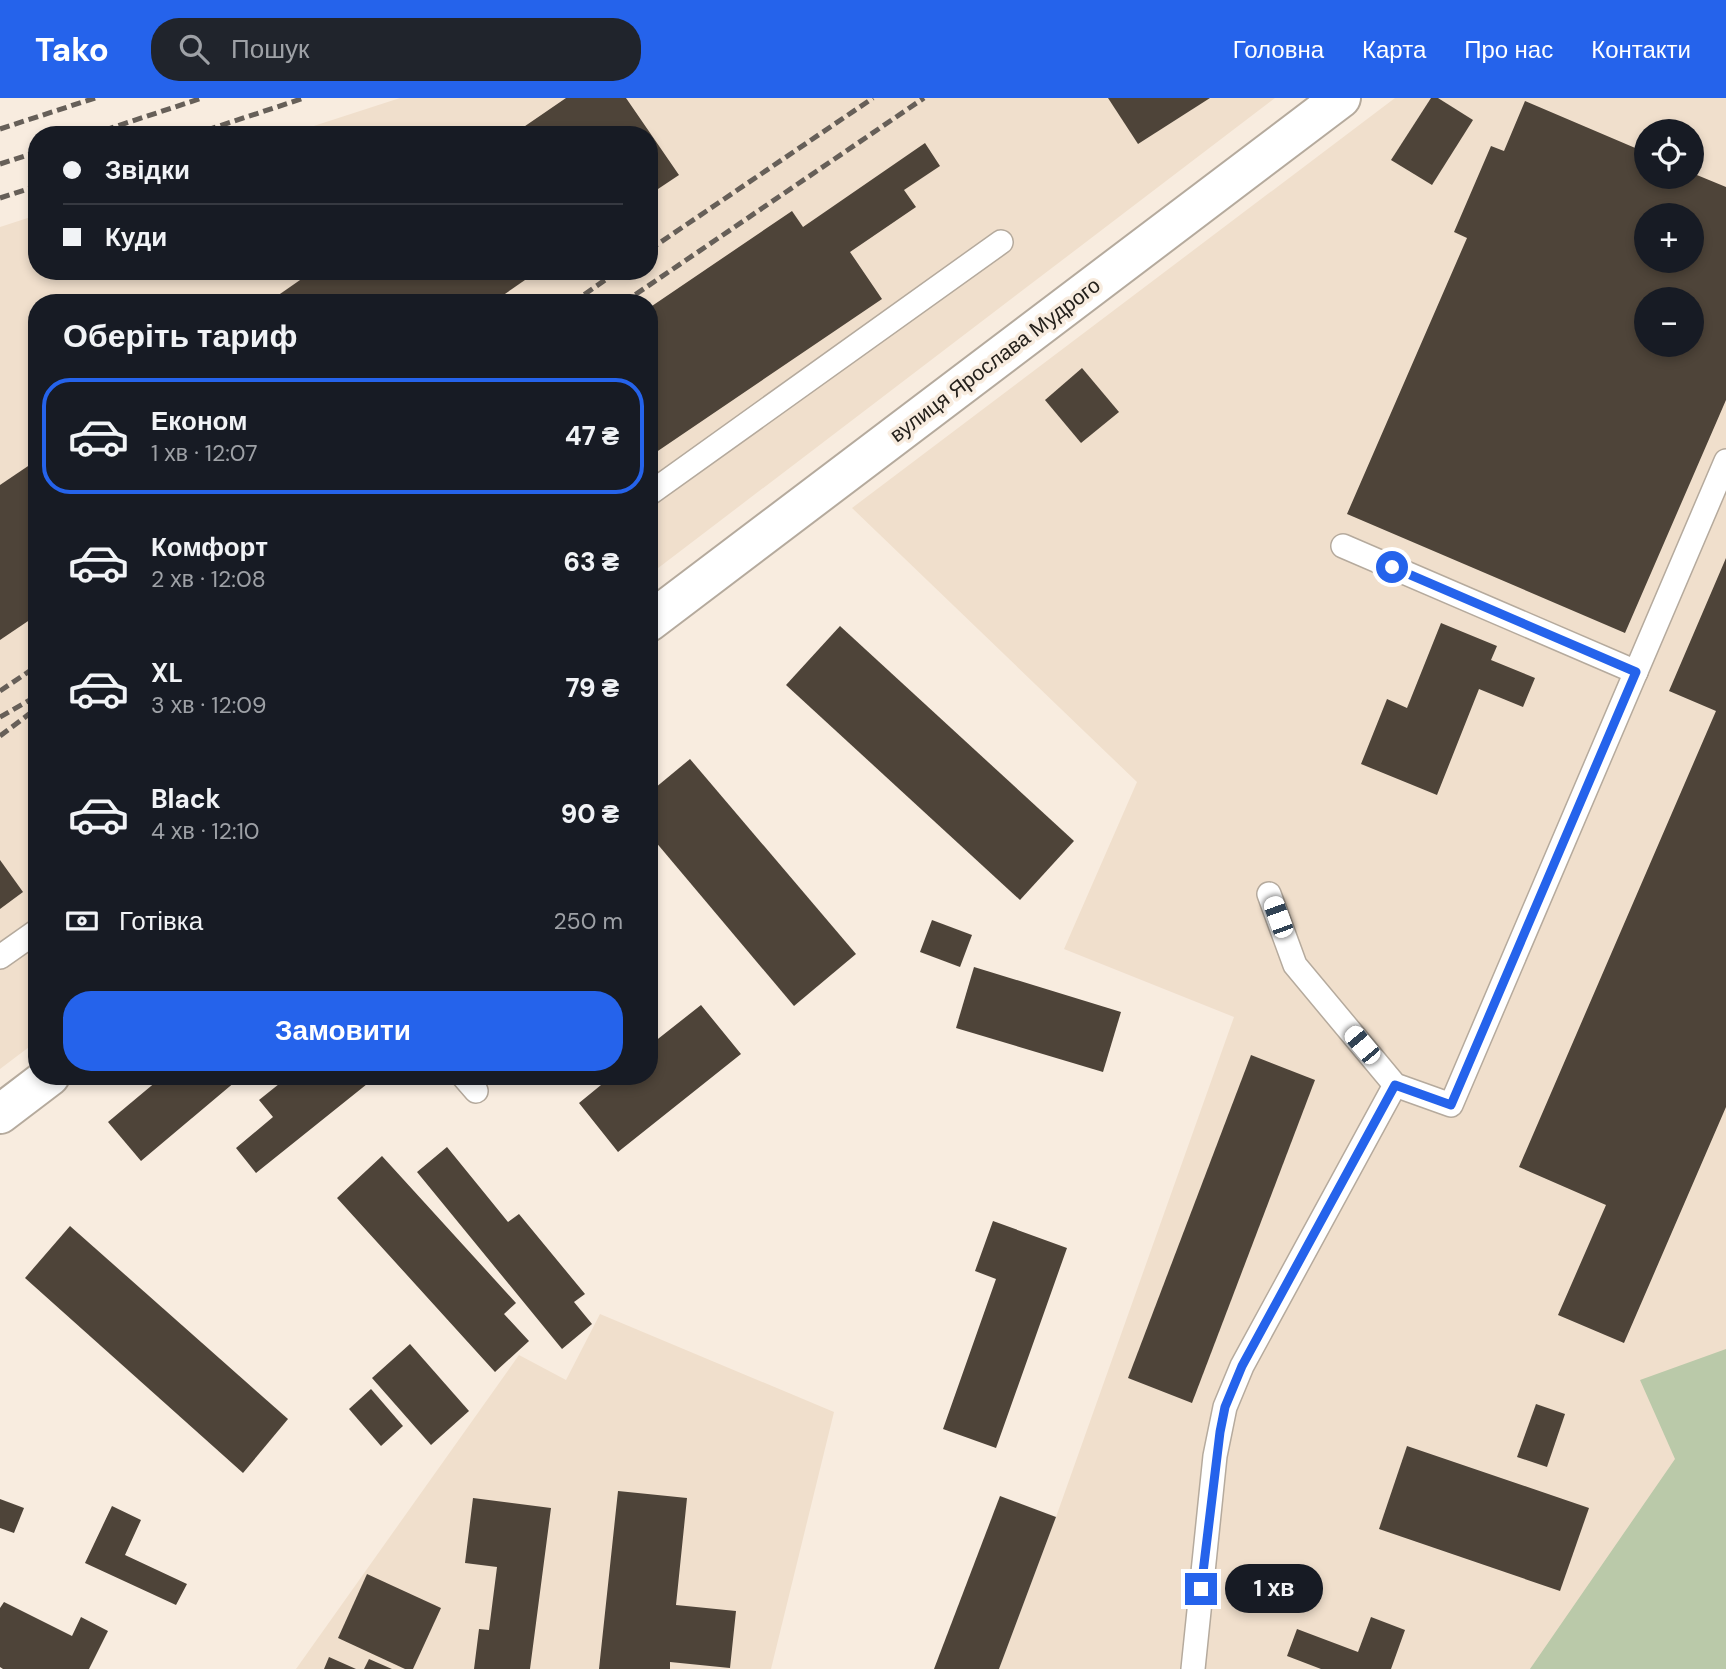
<!DOCTYPE html>
<html lang="uk">
<head>
<meta charset="utf-8">
<style>
  :root { --surface:#171b24; --page:#20242c; --text:#f1f3f6; --muted:#9ea1a6; --line:#363941; --accent:#2563eb }
  body { margin:0; font-family:"DM Sans",sans-serif; background:var(--page); color:var(--text); height:100vh; display:flex; flex-direction:column; font-size:26px; white-space:nowrap }
  * { box-sizing:border-box; margin:0 }
  p { font-size:23px; color:var(--muted) }
  .icon { flex:none; width:38px; height:38px; fill:none; stroke:currentColor; stroke-width:2; stroke-linecap:round; stroke-linejoin:round }
  .map { position:relative; flex:1; overflow:hidden }
  .sheet { position:absolute; left:28px; top:196px; width:630px; height:791px; display:flex; flex-direction:column; background:var(--surface); border-radius:28px; box-shadow:0 4px 10px #0003 }
  .sheet>* { flex:none }
  .guide { position:absolute; left:28px; top:28px; width:630px; height:154px; border-radius:28px; box-shadow:0 4px 10px #0003; display:grid; align-content:center; height:154px; padding:0 35px; background:var(--surface) }
  .buttons { position:absolute; left:1634px; top:21px; display:grid; gap:14px }
  .buttons a { display:grid; place-items:center; width:70px; height:70px; border-radius:50%; background:var(--surface); box-shadow:0 4px 10px #0003; font-size:35px }
  .end { position:absolute; width:32px; height:32px; margin:-16px; border:9px solid #2563eb; background:#fff; box-shadow:0 0 0 4px #fff }
  .from { border-radius:50% }
  .bubble { position:absolute; height:49px; border-radius:24px; background:var(--surface); box-shadow:0 4px 10px #0003; font-size:23px; font-weight:800; line-height:49px; text-align:center }
  .car { position:absolute; width:21px; height:42px; margin:-21px -10px; border-radius:9px; box-shadow:0 0 5px 2px #0007; background:linear-gradient(#fff 24%,#345 0 40%,#fff 0 76%,#345 0 86%,#fff 0) }
  .guide b { display:flex; align-items:center; gap:24px; height:66px; font-size:26px }
  .guide b+b { border-top:2px solid var(--line) }
  .guide i { width:18px; height:18px; background:var(--text) }
  ul { padding:0; list-style:none }
  li { display:flex; align-items:center; gap:21px; height:116px; margin:0 14px 10px; padding:0 21px; border:4px solid transparent; border-radius:28px }
  li div { flex:1 }
  li b { display:block; font-size:26px }
  li em { font-style:normal; font-weight:800 }
  li.selected { border-color:var(--accent) }
  li>.icon { width:63px; height:63px; stroke-width:1.5 }
  h2 { padding:0 35px; font-size:32px; line-height:84px }
  .pay { display:flex; align-items:center; gap:18px; height:77px; padding:0 35px; font-size:26px }
  .pay p { margin-inline-start:auto }
  .cta { display:flex; gap:14px; margin-top:auto; padding:14px 35px }
  .cta a { flex:1; height:80px; border-radius:28px; background:var(--accent); color:#fff; font-size:28px; font-weight:800; line-height:80px; text-align:center }
  header { display:flex; align-items:center; gap:42px; box-sizing:border-box; height:98px; padding:0 35px; background:var(--accent); color:#fff }
  header strong { font-size:33px }
  nav { display:flex; gap:38px; margin-inline-start:auto; font-size:24px }
  .search { width:490px; height:63px; background:var(--page); display:flex; align-items:center; gap:18px; box-sizing:border-box; padding:0 24px; border-radius:28px; color:var(--muted); font-size:26px }
  .map>svg:first-child { display:block }
  .built { fill:#f0dfcc; fill-rule:evenodd }
  .green { fill:#bac9a9 }
  .building { fill:#4e4439; fill-rule:evenodd }
  .lines { fill:none; stroke-linecap:round; stroke-linejoin:round }
  .service-casing { stroke:#b5aa9d; stroke-width:26 }
  .tertiary-casing { stroke:#b5aa9d; stroke-width:42 }
  .service { stroke:#fff; stroke-width:23 }
  .tertiary { stroke:#fff; stroke-width:38 }
  .rail { stroke:#665f58; stroke-width:5; stroke-dasharray:10 5; stroke-linecap:butt }
  .route { stroke:#2563eb; stroke-width:9 }
  .labels { text-anchor:middle; dominant-baseline:central; stroke-width:7; stroke-linejoin:round; paint-order:stroke }
  .street-label { font-size:21px; fill:#24201b; stroke:#f8ecdf }
</style>
</head>
<body>
<header>
<strong>Tako</strong>
<div class="search"><svg class="icon" aria-label="search" viewBox="0 0 24 24"><circle cx="10" cy="10" r="6"/><path d="M15 15l6 6"/></svg>Пошук</div>
<nav><a>Головна</a><a>Карта</a><a>Про нас</a><a>Контакти</a></nav>
</header>
<div class="map">
<svg width="1726" height="1571" viewBox="0 0 1726 1571">
  <rect width="100%" height="100%" fill="#f8ecdf"/>
  <g class="built">
    <polygon points="400,0 1275,0 649,477 649,205 37,205 37,943 0,971 0,129 37,117 37,173 649,173 649,37 286,37"/>
    <path d="M1395,0H1726V1451L1592,1571H999L1056,1419L1234,919L1064,851L1137,684L852,410ZM1647,33H1692V79H1647ZM1647,117H1692V163H1647ZM1647,201H1692V247H1647Z"/>
    <polygon points="600,1216 834,1314 771,1571 296,1571 519,1257 566,1282"/>
  </g>
  <polygon class="green" points="1726,1251 1726,1571 1530,1571 1675,1361 1640,1282"/>
  <g class="building">
    <polygon points="566,0 626,0 679,77 649,97 649,37 512,37"/>
    <polygon points="1108,0 1210,0 1138,46"/>
    <polygon points="1431,0 1438,0 1473,22 1432,87 1391,62"/>
    <path d="M1525,3L1647,55V79H1692V75L1726,89V302L1625,535L1347,416L1467,140L1454,134L1491,48L1504,53ZM1647,117H1692V163H1647ZM1647,201H1692V247H1647Z"/>
    <polygon points="925,45 940,68 904,92 916,109 850,154 882,201 649,359 649,210 792,113 803,129"/>
    <polygon points="313,173 538,173 492,205 267,205"/>
    <polygon points="1082,270 1119,314 1081,345 1045,302"/>
    <polygon points="37,362 37,517 0,542 0,387"/>
    <polygon points="1726,460 1726,1009 1624,1245 1558,1217 1606,1107 1519,1069 1716,613 1669,593"/>
    <polygon points="1441,525 1497,548 1491,562 1535,580 1523,609 1479,591 1437,697 1361,666 1387,601 1407,610"/>
    <polygon points="840,528 1074,743 1020,802 786,587"/>
    <polygon points="690,661 856,856 794,908 649,736 649,695"/>
    <polygon points="0,762 23,794 0,811"/>
    <polygon points="932,822 972,837 960,869 920,854"/>
    <polygon points="974,869 1121,914 1103,974 956,930"/>
    <polygon points="701,907 741,956 618,1054 579,1005 612,978 649,978 649,948"/>
    <polygon points="1251,957 1315,982 1192,1305 1128,1280"/>
    <polygon points="163,978 242,978 141,1063 108,1024"/>
    <polygon points="289,978 377,978 256,1075 236,1050 273,1019 259,1002"/>
    <polygon points="447,1049 508,1124 519,1116 585,1196 574,1204 592,1226 562,1251 417,1074"/>
    <polygon points="382,1058 516,1205 504,1216 529,1243 495,1274 337,1100"/>
    <polygon points="993,1123 1067,1150 996,1350 943,1331 996,1181 975,1173"/>
    <polygon points="70,1128 288,1321 243,1375 25,1180"/>
    <polygon points="410,1246 469,1313 431,1347 372,1280"/>
    <polygon points="371,1291 403,1328 381,1348 349,1311"/>
    <polygon points="1536,1306 1565,1316 1547,1369 1517,1359"/>
    <polygon points="1407,1348 1589,1410 1560,1493 1379,1431"/>
    <polygon points="618,1393 687,1400 676,1507 736,1513 730,1570 670,1564 670,1571 599,1571"/>
    <polygon points="1000,1398 1056,1419 999,1571 934,1571"/>
    <polygon points="473,1400 551,1410 530,1571 474,1571 479,1531 489,1532 497,1469 465,1465"/>
    <polygon points="0,1401 24,1410 14,1435 0,1430"/>
    <polygon points="112,1408 141,1422 125,1457 187,1486 176,1507 85,1465"/>
    <polygon points="367,1476 441,1510 413,1571 405,1571 338,1540"/>
    <polygon points="4,1504 72,1538 81,1519 108,1533 89,1571 3,1571 0,1569 0,1510"/>
    <polygon points="1371,1519 1405,1532 1391,1571 1321,1571 1287,1558 1297,1531 1358,1554"/>
    <polygon points="329,1559 356,1571 324,1571"/>
    <polygon points="369,1561 392,1571 364,1571"/>
  </g>
  <g class="lines">
    <defs>
      <g id="service">
        <polyline points="649,396 1001,144"/>
        <polyline points="1343,448 1636,574"/>
        <polyline points="1269,796 1295,867 1395,987 1451,1007 1726,363"/>
        <polyline points="0,859 37,833"/>
        <polyline points="463,978 476,993"/>
        <polyline points="1193,1571 1215,1358 1225,1309 1242,1268 1395,987"/>
      </g>
      <g id="tertiary">
        <polyline points="649,524 1341,0"/>
        <polyline points="0,1016 50,978"/>
      </g>
    </defs>
    <use href="#service" class="service-casing"/>
    <use href="#tertiary" class="tertiary-casing"/>
    <use href="#service" class="service"/>
    <use href="#tertiary" class="tertiary"/>
    <g class="rail">
      <polyline points="0,31 95,0"/>
      <polyline points="90,37 202,0"/>
      <polyline points="192,37 304,0"/>
      <polyline points="0,66 37,54"/>
      <polyline points="0,100 37,88"/>
      <polyline points="649,152 873,0"/>
      <polyline points="572,205 618,173"/>
      <polyline points="623,205 924,0"/>
      <polyline points="0,593 37,568"/>
      <polyline points="0,619 37,598"/>
      <polyline points="0,638 37,610"/>
    </g>
  </g>
  <g class="lines">
    <polyline class="route" points="1201,1491 1220,1334 1225,1309 1242,1268 1395,987 1451,1007 1636,574 1392,469"/>
  </g>
  <g class="labels">
    <g class="street-label">
      <text transform="translate(995 262) rotate(-37)">вулиця Ярослава Мудрого</text>
    </g>
  </g>
</svg>
<div class="buttons">
<a><svg class="icon" aria-label="locate" viewBox="0 0 24 24"><circle cx="12" cy="12" r="6"/><path d="M12 2v4M12 18v4M2 12h4M18 12h4"/></svg></a>
<a>+</a>
<a>−</a>
</div>
<i class="end from" style="left:1392px;top:469px"></i>
<i class="end" style="left:1201px;top:1491px"></i>
<div class="bubble" style="left:1225px;top:1466px;width:98px">1 хв</div>
<i class="car" style="left:1278px;top:819px;rotate:340deg"></i>
<i class="car" style="left:1362px;top:947px;rotate:320deg"></i>
<div class="guide">
<b><i class="from"></i>Звідки</b>
<b><i></i>Куди</b>
</div>
<section class="sheet">
<h2>Оберіть тариф</h2>
<ul>
<li class="selected"><svg class="icon" aria-label="car" viewBox="0 0 24 24"><path d="M5 17H2v-5l4-1 3-4h7l3 4 3 1v5h-3M9 17h6M6 11h13"/><circle cx="7" cy="17" r="2"/><circle cx="17" cy="17" r="2"/></svg><div><b>Економ</b><p>1 хв · 12:07</p></div><em>47 ₴</em></li>
<li><svg class="icon" aria-label="car" viewBox="0 0 24 24"><path d="M5 17H2v-5l4-1 3-4h7l3 4 3 1v5h-3M9 17h6M6 11h13"/><circle cx="7" cy="17" r="2"/><circle cx="17" cy="17" r="2"/></svg><div><b>Комфорт</b><p>2 хв · 12:08</p></div><em>63 ₴</em></li>
<li><svg class="icon" aria-label="car" viewBox="0 0 24 24"><path d="M5 17H2v-5l4-1 3-4h7l3 4 3 1v5h-3M9 17h6M6 11h13"/><circle cx="7" cy="17" r="2"/><circle cx="17" cy="17" r="2"/></svg><div><b>XL</b><p>3 хв · 12:09</p></div><em>79 ₴</em></li>
<li><svg class="icon" aria-label="car" viewBox="0 0 24 24"><path d="M5 17H2v-5l4-1 3-4h7l3 4 3 1v5h-3M9 17h6M6 11h13"/><circle cx="7" cy="17" r="2"/><circle cx="17" cy="17" r="2"/></svg><div><b>Black</b><p>4 хв · 12:10</p></div><em>90 ₴</em></li>
</ul>
<div class="pay"><svg class="icon" aria-label="cash" viewBox="0 0 24 24"><path d="M3 7h18v10H3z"/><circle cx="12" cy="12" r="2"/></svg>Готівка<p>250 m</p></div>
<div class="cta"><a>Замовити</a></div>
</section>
</div>
</body>
</html>
